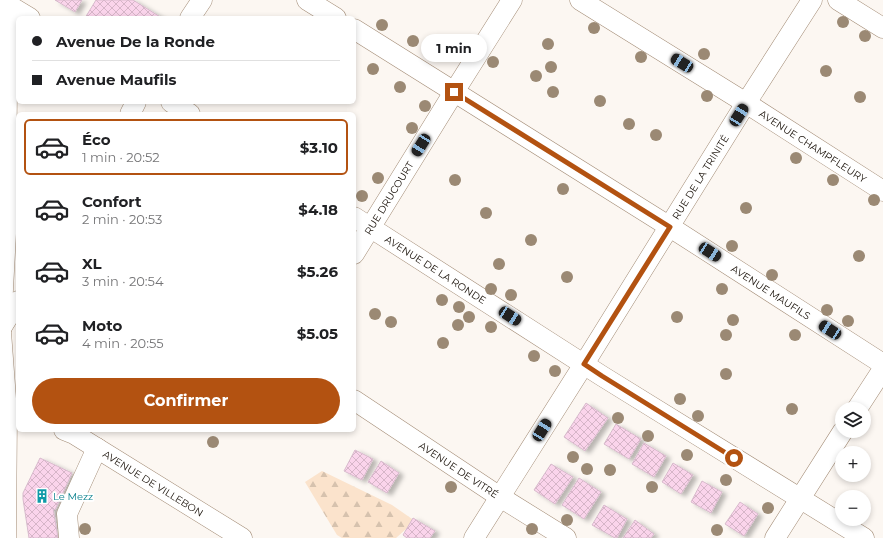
<!DOCTYPE html>
<html lang="fr">
<head>
<meta charset="utf-8">
<style>
  :root { --surface:#fff; --page:#f6f6f6; --text:#202124; --muted:#757577; --line:#e0e0e0; --accent:#b35211 }
  body { margin:0; font-family:Montserrat,sans-serif; background:var(--page); color:var(--text); height:100vh; display:flex; flex-direction:column; font-size:15px; white-space:nowrap }
  * { box-sizing:border-box; margin:0 }
  p { font-size:13px; color:var(--muted) }
  .icon { flex:none; width:22px; height:22px; fill:none; stroke:currentColor; stroke-width:2; stroke-linecap:round; stroke-linejoin:round }
  .map { position:relative; flex:1; overflow:hidden }
  .panel { position:absolute; left:16px; top:112px; width:340px; height:320px; display:flex; flex-direction:column; background:var(--surface); border-radius:6px; box-shadow:0 2px 6px #0003 }
  .panel>* { flex:none }
  .guide { position:absolute; left:16px; top:16px; width:340px; height:88px; border-radius:6px; box-shadow:0 2px 6px #0003; display:grid; align-content:center; height:88px; padding:0 16px; background:var(--surface) }
  .buttons { position:absolute; left:835px; top:402px; display:grid; gap:8px }
  .buttons a { display:grid; place-items:center; width:36px; height:36px; border-radius:50%; background:var(--surface); box-shadow:0 2px 6px #0003; font-size:20px }
  .end { position:absolute; width:18px; height:18px; margin:-9px; border:5px solid #b35211; background:#fff; box-shadow:0 0 0 2px #fff }
  .from { border-radius:50% }
  .bubble { position:absolute; height:28px; border-radius:14px; background:var(--surface); box-shadow:0 2px 6px #0003; font-size:13px; font-weight:700; line-height:28px; text-align:center }
  .car { position:absolute; width:12px; height:24px; margin:-12px -6px; border-radius:5px; box-shadow:0 0 3px 1px #0007; background:linear-gradient(#222 24%,#8ab4d8 0 40%,#222 0 76%,#8ab4d8 0 86%,#222 0) }
  .guide b { display:flex; align-items:center; gap:14px; height:38px; font-size:15px }
  .guide b+b { border-top:1px solid var(--line) }
  .guide i { width:10px; height:10px; background:var(--text) }
  ul { padding:7px 0 0; list-style:none }
  li { display:flex; align-items:center; gap:12px; height:56px; margin:0 8px 6px; padding:0 8px; border:2px solid transparent; border-radius:6px }
  li div { flex:1 }
  li b { display:block; font-size:15px }
  li em { font-style:normal; font-weight:700 }
  li.selected { border-color:var(--accent) }
  li>.icon { width:36px; height:36px; stroke-width:1.5 }
  .action { display:flex; gap:8px; margin-top:auto; padding:8px 16px }
  .action a { flex:1; height:46px; border-radius:24px; background:var(--accent); color:#fff; font-size:16px; font-weight:700; line-height:46px; text-align:center }
  .map>svg:first-child { display:block }
  .forest { fill:url(#forest-firs) }
  .building { fill:url(#building-cross-hatch); stroke:#d7bacc; filter:url(#shadow) }
  .lines { fill:none; stroke-linecap:round; stroke-linejoin:round }
  .minor-casing { stroke:#a38c76; stroke-width:21 }
  .major-casing { stroke:#a38c76; stroke-width:23 }
  .minor { stroke:#fff; stroke-width:20 }
  .major { stroke:#fff; stroke-width:22 }
  .tree { fill:#9b8974 }
  .route { stroke:#b35211; stroke-width:5 }
  .labels { text-anchor:middle; dominant-baseline:central; stroke-width:3.5; stroke-linejoin:round; paint-order:stroke }
  .street-label { font-size:10px; fill:#181008; stroke:#fff }
  .culture-label { font-size:10px; fill:#0d838f; stroke:#fff; text-anchor:start }
</style>
</head>
<body>
<div class="map">
<svg width="883" height="538" viewBox="0 0 883 538">
  <defs>
    <pattern id="forest-firs" width="22" height="20" patternUnits="userSpaceOnUse"><rect width="22" height="20" fill="#fbe3cc"/><path d="M5 1l3.5 6h-7zM16 11l3.5 6h-7z" fill="#d6c2ae"/></pattern>
    <pattern id="building-cross-hatch" width="8" height="8" patternUnits="userSpaceOnUse"><rect width="8" height="8" fill="#fad4eb"/><path d="M0 0l8 8M0 8l8-8" fill="none" stroke="#d6b5c8"/></pattern>
    <filter id="shadow"><feDropShadow dx="4.5" dy="2.5" stdDeviation="2" flood-color="#0004"/></filter>
  </defs>
  <rect width="100%" height="100%" fill="#fcf7f2"/>
  <polygon class="forest" points="322,471 392,505 415,521 396,538 342,538 337,535 305,482"/>
  <g class="building">
    <polygon points="55,0 82,0 75,12"/>
    <polygon points="96,0 133,0 162,18 85,18"/>
    <polygon points="586,403 608,418 585,451 564,437"/>
    <polygon points="616,424 641,439 629,459 604,444"/>
    <polygon points="644,443 666,456 654,477 632,464"/>
    <polygon points="355,450 373,459 362,480 344,471"/>
    <polygon points="40,458 72,473 55,510 53,508 58,538 29,538 23,499 23,493"/>
    <polygon points="381,461 399,473 387,493 368,482"/>
    <polygon points="673,463 693,475 681,494 662,482"/>
    <polygon points="551,464 573,477 555,504 534,490"/>
    <polygon points="579,478 601,492 584,519 562,505"/>
    <polygon points="702,481 722,492 711,513 691,502"/>
    <polygon points="740,502 758,514 744,536 725,524"/>
    <polygon points="604,505 627,519 617,538 615,538 592,525"/>
    <polygon points="413,518 435,531 430,538 407,538 403,535"/>
    <polygon points="635,520 654,534 651,538 623,538"/>
  </g>
  <g class="lines">
    <defs>
      <g id="minor">
        <polyline points="0,0 30,18"/>
        <polyline points="307,0 336,18"/>
        <path id="s1" d="M580,0L746,103L883,191"/>
        <polyline points="838,0 883,28"/>
        <polyline points="190,18 202,0"/>
        <path id="s2" d="M354,29L670,227L883,364"/>
        <polyline points="171,102 190,114"/>
        <polyline points="130,114 136,102"/>
        <path id="s3" d="M354,217L602,376L864,538"/>
        <path id="s4" d="M354,254L454,92L512,0"/>
        <polyline points="0,330 18,301"/>
        <path id="s5" d="M354,400L500,497L566,538"/>
        <polyline points="857,409 883,369"/>
        <path id="s6" d="M64,430L74,434L242,538"/>
        <polyline points="69,538 67,514 97,448"/>
        <path id="s7" d="M474,538L584,364L746,103L812,0"/>
        <polyline points="775,538 843,431"/>
      </g>
      <g id="major">
        <polyline points="0,327 6,215 5,181 7,0"/>
        <polyline points="0,332 6,412 5,538"/>
      </g>
    </defs>
    <use href="#minor" class="minor-casing"/>
    <use href="#major" class="major-casing"/>
    <use href="#minor" class="minor"/>
    <use href="#major" class="major"/>
  </g>
  <g class="tree">
    <circle cx="843" cy="22" r="6"/>
    <circle cx="382" cy="25" r="6"/>
    <circle cx="594" cy="28" r="6"/>
    <circle cx="865" cy="36" r="6"/>
    <circle cx="413" cy="41" r="6"/>
    <circle cx="548" cy="44" r="6"/>
    <circle cx="704" cy="54" r="6"/>
    <circle cx="641" cy="57" r="6"/>
    <circle cx="493" cy="62" r="6"/>
    <circle cx="551" cy="67" r="6"/>
    <circle cx="373" cy="69" r="6"/>
    <circle cx="826" cy="71" r="6"/>
    <circle cx="536" cy="76" r="6"/>
    <circle cx="400" cy="87" r="6"/>
    <circle cx="553" cy="92" r="6"/>
    <circle cx="707" cy="96" r="6"/>
    <circle cx="860" cy="97" r="6"/>
    <circle cx="600" cy="101" r="6"/>
    <circle cx="425" cy="106" r="6"/>
    <circle cx="629" cy="124" r="6"/>
    <circle cx="412" cy="128" r="6"/>
    <circle cx="656" cy="135" r="6"/>
    <circle cx="796" cy="158" r="6"/>
    <circle cx="378" cy="178" r="6"/>
    <circle cx="455" cy="180" r="6"/>
    <circle cx="833" cy="180" r="6"/>
    <circle cx="563" cy="189" r="6"/>
    <circle cx="362" cy="196" r="6"/>
    <circle cx="874" cy="200" r="6"/>
    <circle cx="746" cy="208" r="6"/>
    <circle cx="486" cy="213" r="6"/>
    <circle cx="531" cy="240" r="6"/>
    <circle cx="732" cy="246" r="6"/>
    <circle cx="859" cy="256" r="6"/>
    <circle cx="499" cy="264" r="6"/>
    <circle cx="772" cy="275" r="6"/>
    <circle cx="567" cy="277" r="6"/>
    <circle cx="491" cy="289" r="6"/>
    <circle cx="722" cy="289" r="6"/>
    <circle cx="511" cy="295" r="6"/>
    <circle cx="442" cy="300" r="6"/>
    <circle cx="459" cy="307" r="6"/>
    <circle cx="827" cy="310" r="6"/>
    <circle cx="375" cy="314" r="6"/>
    <circle cx="469" cy="317" r="6"/>
    <circle cx="677" cy="317" r="6"/>
    <circle cx="733" cy="320" r="6"/>
    <circle cx="848" cy="321" r="6"/>
    <circle cx="391" cy="322" r="6"/>
    <circle cx="458" cy="325" r="6"/>
    <circle cx="491" cy="327" r="6"/>
    <circle cx="726" cy="335" r="6"/>
    <circle cx="795" cy="335" r="6"/>
    <circle cx="443" cy="343" r="6"/>
    <circle cx="534" cy="356" r="6"/>
    <circle cx="555" cy="371" r="6"/>
    <circle cx="726" cy="374" r="6"/>
    <circle cx="680" cy="399" r="6"/>
    <circle cx="792" cy="409" r="6"/>
    <circle cx="698" cy="416" r="6"/>
    <circle cx="618" cy="418" r="6"/>
    <circle cx="648" cy="436" r="6"/>
    <circle cx="213" cy="442" r="6"/>
    <circle cx="687" cy="455" r="6"/>
    <circle cx="573" cy="457" r="6"/>
    <circle cx="587" cy="469" r="6"/>
    <circle cx="610" cy="470" r="6"/>
    <circle cx="726" cy="480" r="6"/>
    <circle cx="451" cy="487" r="6"/>
    <circle cx="652" cy="487" r="6"/>
    <circle cx="768" cy="508" r="6"/>
    <circle cx="567" cy="520" r="6"/>
    <circle cx="85" cy="529" r="6"/>
    <circle cx="532" cy="529" r="6"/>
    <circle cx="717" cy="530" r="6"/>
  </g>
  <g class="lines">
    <polyline class="route" points="454,92 670,227 584,364 602,376 734,458"/>
  </g>
  <defs>
    <symbol id="building-bare" viewBox="-9 -9 18 18"><path d="M-4-6H4V6H1V3H-1V6H-4ZM-2.5-4.3h1.7v1.8h-1.7ZM.8-4.3h1.7v1.8H.8ZM-2.5-1h1.7V.8h-1.7ZM.8-1h1.7V.8H.8Z" fill="#0f9aa8" stroke="#fff" stroke-width="2.5" paint-order="stroke"/></symbol>
  </defs>
  <g fill-rule="evenodd">
    <use href="#building-bare" x="32" y="486" width="20" height="20"/>
  </g>
  <g class="labels">
    <g class="street-label">
      <text stroke="none"><textPath href="#s1" startOffset="275">AVENUE CHAMPFLEURY</textPath></text>
      <text stroke="none"><textPath href="#s7" startOffset="426">RUE DE LA TRINITÉ</textPath></text>
      <text stroke="none"><textPath href="#s4" startOffset="66">RUE DRUCOURT</textPath></text>
      <text stroke="none"><textPath href="#s3" startOffset="97">AVENUE DE LA RONDE</textPath></text>
      <text stroke="none"><textPath href="#s2" startOffset="493">AVENUE MAUFILS</textPath></text>
      <text stroke="none"><textPath href="#s5" startOffset="126">AVENUE DE VITRÉ</textPath></text>
      <text stroke="none"><textPath href="#s6" startOffset="104">AVENUE DE VILLEBON</textPath></text>
    </g>
    <g class="culture-label">
      <text x="53" y="496">Le Mezz</text>
    </g>
  </g>
</svg>
<div class="buttons">
<a><svg class="icon" aria-label="layers" viewBox="0 0 24 24"><path d="M12 4l9 5-9 5-9-5zM3 14l9 5 9-5"/></svg></a>
<a>+</a>
<a>−</a>
</div>
<i class="end from" style="left:734px;top:458px"></i>
<i class="end" style="left:454px;top:92px"></i>
<div class="bubble" style="left:421px;top:34px;width:66px">1 min</div>
<i class="car" style="left:682px;top:63px;rotate:302deg"></i>
<i class="car" style="left:739px;top:115px;rotate:32deg"></i>
<i class="car" style="left:421px;top:145px;rotate:212deg"></i>
<i class="car" style="left:710px;top:252px;rotate:123deg"></i>
<i class="car" style="left:510px;top:316px;rotate:123deg"></i>
<i class="car" style="left:830px;top:330px;rotate:303deg"></i>
<i class="car" style="left:542px;top:430px;rotate:32deg"></i>
<div class="guide">
<b><i class="from"></i>Avenue De la Ronde</b>
<b><i></i>Avenue Maufils</b>
</div>
<section class="panel">
<ul>
<li class="selected"><svg class="icon" aria-label="car" viewBox="0 0 24 24"><path d="M5 17H2v-5l4-1 3-4h7l3 4 3 1v5h-3M9 17h6M6 11h13"/><circle cx="7" cy="17" r="2"/><circle cx="17" cy="17" r="2"/></svg><div><b>Éco</b><p>1 min · 20:52</p></div><em>$3.10</em></li>
<li><svg class="icon" aria-label="car" viewBox="0 0 24 24"><path d="M5 17H2v-5l4-1 3-4h7l3 4 3 1v5h-3M9 17h6M6 11h13"/><circle cx="7" cy="17" r="2"/><circle cx="17" cy="17" r="2"/></svg><div><b>Confort</b><p>2 min · 20:53</p></div><em>$4.18</em></li>
<li><svg class="icon" aria-label="car" viewBox="0 0 24 24"><path d="M5 17H2v-5l4-1 3-4h7l3 4 3 1v5h-3M9 17h6M6 11h13"/><circle cx="7" cy="17" r="2"/><circle cx="17" cy="17" r="2"/></svg><div><b>XL</b><p>3 min · 20:54</p></div><em>$5.26</em></li>
<li><svg class="icon" aria-label="car" viewBox="0 0 24 24"><path d="M5 17H2v-5l4-1 3-4h7l3 4 3 1v5h-3M9 17h6M6 11h13"/><circle cx="7" cy="17" r="2"/><circle cx="17" cy="17" r="2"/></svg><div><b>Moto</b><p>4 min · 20:55</p></div><em>$5.05</em></li>
</ul>
<div class="action"><a>Confirmer</a></div>
</section>
</div>
</body>
</html>
